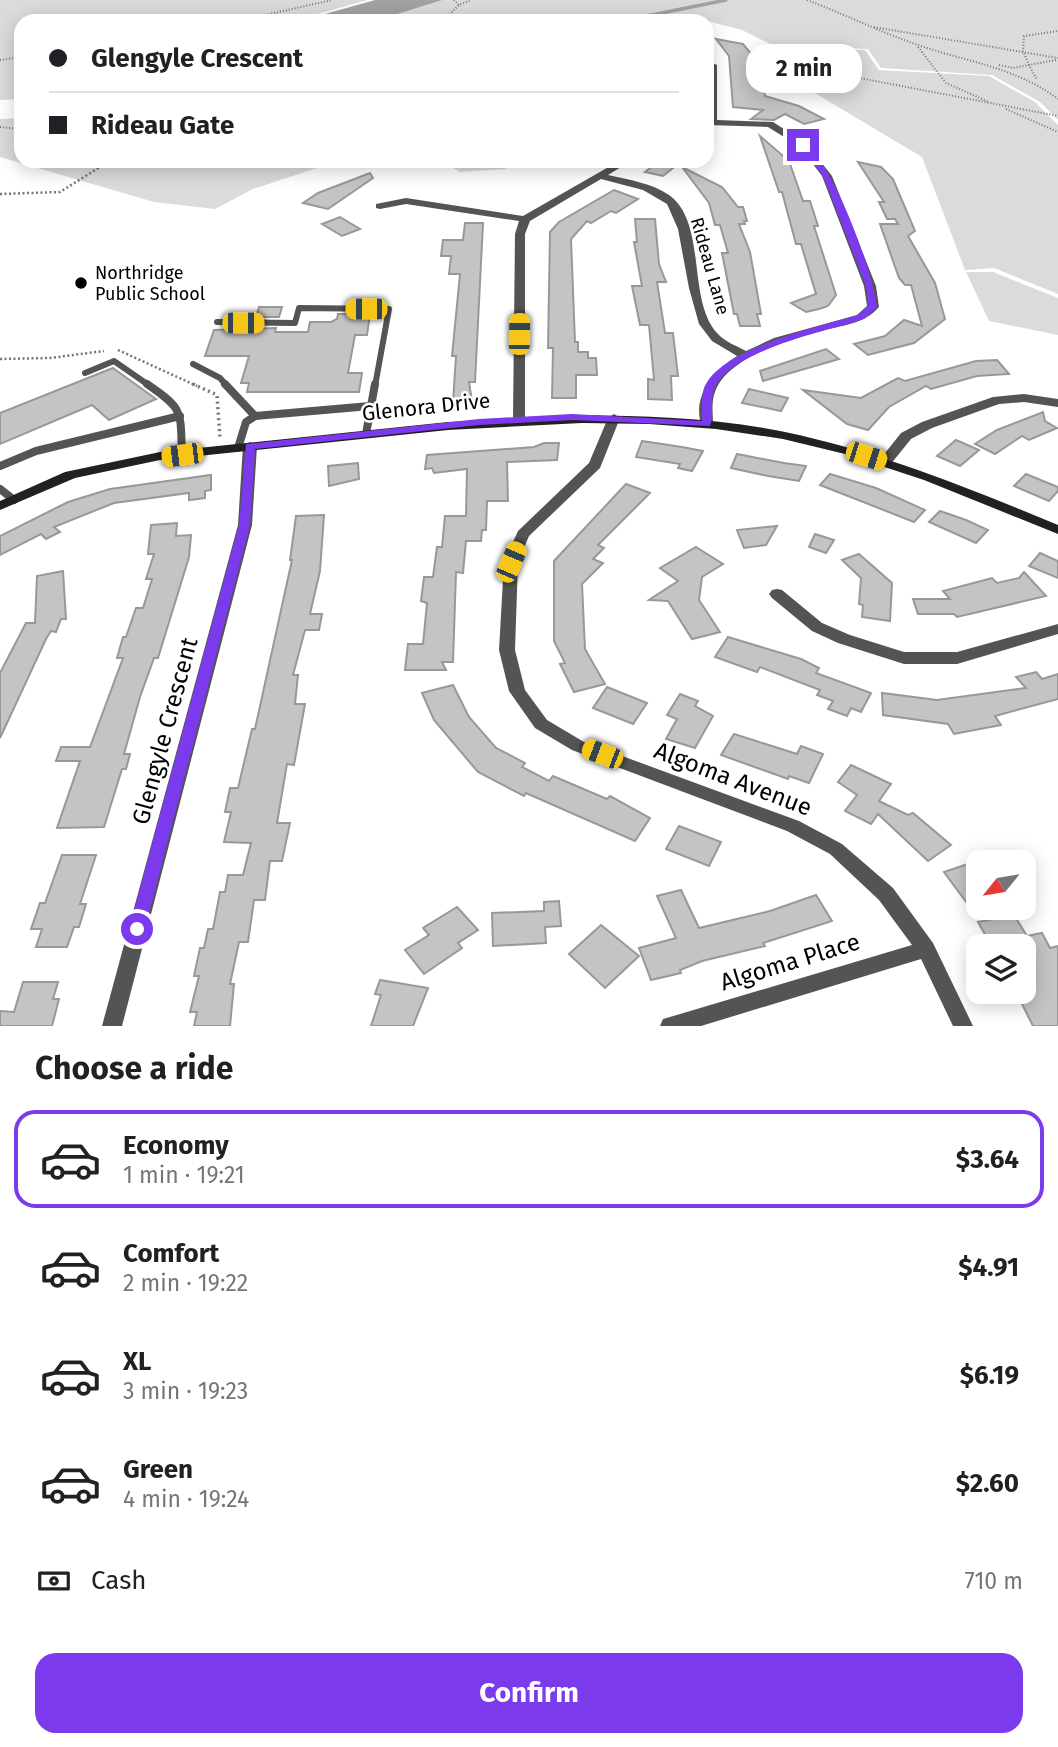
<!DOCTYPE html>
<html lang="en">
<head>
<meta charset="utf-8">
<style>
  :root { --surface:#fff; --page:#f6f6f6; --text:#202124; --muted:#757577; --line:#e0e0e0; --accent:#7c3aed }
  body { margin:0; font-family:"Fira Sans",sans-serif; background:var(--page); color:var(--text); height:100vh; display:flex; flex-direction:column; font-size:26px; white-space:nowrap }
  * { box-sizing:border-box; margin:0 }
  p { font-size:23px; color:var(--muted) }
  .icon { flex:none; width:38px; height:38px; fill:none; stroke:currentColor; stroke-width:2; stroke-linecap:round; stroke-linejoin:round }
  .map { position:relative; height:1026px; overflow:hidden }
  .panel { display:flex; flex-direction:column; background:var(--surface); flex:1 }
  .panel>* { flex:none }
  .banner { position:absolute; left:14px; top:14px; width:700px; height:154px; border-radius:21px; box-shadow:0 4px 18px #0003; display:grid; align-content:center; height:154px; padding:0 35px; background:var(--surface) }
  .needle { width:46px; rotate:240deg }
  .controls { position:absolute; left:966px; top:850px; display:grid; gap:14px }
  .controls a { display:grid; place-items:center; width:70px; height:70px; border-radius:14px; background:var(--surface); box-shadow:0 4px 18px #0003; font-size:35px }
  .end { position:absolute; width:32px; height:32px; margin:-16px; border:9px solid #7c3aed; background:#fff; box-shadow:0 0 0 4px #fff }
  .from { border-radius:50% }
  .bubble { position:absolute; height:49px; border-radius:21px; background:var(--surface); box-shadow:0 4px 18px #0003; font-size:23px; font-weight:700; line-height:49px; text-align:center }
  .car { position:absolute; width:21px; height:42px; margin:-21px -10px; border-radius:9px; box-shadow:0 0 5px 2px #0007; background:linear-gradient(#f5c518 24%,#345 0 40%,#f5c518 0 76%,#345 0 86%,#f5c518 0) }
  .banner b { display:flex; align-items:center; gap:24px; height:66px; font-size:26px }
  .banner b+b { border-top:2px solid var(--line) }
  .banner i { width:18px; height:18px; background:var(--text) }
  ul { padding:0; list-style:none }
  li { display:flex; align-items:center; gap:21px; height:98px; margin:0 14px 10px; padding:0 21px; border:4px solid transparent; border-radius:21px }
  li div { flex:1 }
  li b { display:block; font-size:26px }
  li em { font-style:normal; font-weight:700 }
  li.current { border-color:var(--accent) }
  li>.icon { width:63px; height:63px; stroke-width:1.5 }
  h2 { padding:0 35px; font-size:32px; line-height:84px }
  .pay { display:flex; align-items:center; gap:18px; height:77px; padding:0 35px; font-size:26px }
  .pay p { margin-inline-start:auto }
  .primary-button { display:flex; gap:14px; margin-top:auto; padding:14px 35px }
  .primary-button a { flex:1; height:80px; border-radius:21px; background:var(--accent); color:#fff; font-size:28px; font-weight:700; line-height:80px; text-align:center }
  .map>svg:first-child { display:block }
  .green { fill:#dbdbdb }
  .water { fill:#a2a2a2 }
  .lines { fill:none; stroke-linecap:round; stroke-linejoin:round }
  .stream { stroke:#a2a2a2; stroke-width:3.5 }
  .building { fill:#c4c4c4; stroke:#989898; stroke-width:2 }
  .path-far2 { stroke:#767676; stroke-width:2; stroke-dasharray:1 2; stroke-linecap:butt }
  .path-far1 { stroke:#767676; stroke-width:2.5; stroke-dasharray:2 2.5; stroke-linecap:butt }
  .path { stroke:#767676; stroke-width:3.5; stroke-dasharray:2 3.5; stroke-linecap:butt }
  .lane-far1 { stroke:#545454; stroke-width:6 }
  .lane { stroke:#545454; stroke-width:8 }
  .street { fill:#545454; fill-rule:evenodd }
  .secondary { fill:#212121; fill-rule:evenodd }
  .route { fill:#7c3aed }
  .poi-dot { fill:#000; stroke:#fff; stroke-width:2.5 }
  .labels { text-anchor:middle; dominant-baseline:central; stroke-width:5; stroke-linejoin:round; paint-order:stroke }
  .far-street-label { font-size:18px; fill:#000; stroke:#fff }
  .far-poi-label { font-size:18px; fill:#000; stroke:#fff; text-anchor:start }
  .street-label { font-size:21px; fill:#000; stroke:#fff }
  .near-street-label { font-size:24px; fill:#000; stroke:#fff }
</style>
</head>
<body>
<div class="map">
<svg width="1058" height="1026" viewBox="0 0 1058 1026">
  <rect width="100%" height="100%" fill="#fff"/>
  <g class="green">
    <polygon points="0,0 368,0 292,21 21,21 21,99 0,100"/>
    <polygon points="437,0 1058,0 1058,120 1040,102 992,75 881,68 868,49 826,47 847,69 809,88 854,69 832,49 865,50 879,70 989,76 1035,102 1058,125 1058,294 994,268 965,270 922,157 808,89 791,88 784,51 742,30 707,21 370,21"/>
    <polygon points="21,118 21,161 338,161 253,189 215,209 154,202 0,157 0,119"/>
    <polygon points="441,161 516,161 506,169 460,172"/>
    <polygon points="966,272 993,272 1058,298 1058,335 989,321"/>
  </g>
  <polygon class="water" points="375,0 442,0 375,21 300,21"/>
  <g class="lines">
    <polyline class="stream" points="622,21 726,0"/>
  </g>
  <g class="building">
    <polygon points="716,39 743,44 761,66 765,96 799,106 824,119 804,124 785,114 774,120 751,119 763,110 733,107 729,56"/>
    <polygon points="760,136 789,161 803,201 810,201 818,226 814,226 836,295 828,306 819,309 806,312 791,303 816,294 801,244 796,244 782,192 779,192"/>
    <polygon points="659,161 682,161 663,176 645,172"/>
    <polygon points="858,162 881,167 893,179 915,231 908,236 935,283 945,319 914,343 868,355 854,344 885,336 904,320 922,326 911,285 905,285 899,278 880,224 898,224 895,219 887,219 879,202 884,202"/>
    <polygon points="682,167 722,187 738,207 743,207 747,221 744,221 745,224 739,224 750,252 761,314 757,314 760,326 740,326 737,314 734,314 722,253 728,253 720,225 715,225 709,203"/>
    <polygon points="370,173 373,178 328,209 303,203 318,193"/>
    <polygon points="614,190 638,199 616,213 611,211 591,223 587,221 571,239 575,342 578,342 578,352 588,352 588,358 596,358 597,375 576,375 576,398 552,398 553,348 548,348 550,232 559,222"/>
    <polygon points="340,217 360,229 342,236 322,224"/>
    <polygon points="635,219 655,219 659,264 666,282 657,282 665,333 673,333 678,376 671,376 672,400 648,399 648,379 654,380 649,325 640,325 632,286 642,286 634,242 637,242"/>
    <polygon points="465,223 483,223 475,382 469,382 472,401 453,402 456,356 452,356 460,274 449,274 451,256 441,256 443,240 463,240"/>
    <polygon points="259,307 282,307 279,317 256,317"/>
    <polygon points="338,314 370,314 367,335 355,335 348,373 362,373 359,392 247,392 249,383 241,383 249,356 205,356 214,330 276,328 275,332 308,332 310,322 331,322 337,319"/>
    <polygon points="826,349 839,359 763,381 760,371"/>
    <polygon points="997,360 1009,374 977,376 931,389 926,386 889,407 868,430 847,424 803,390 861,398 898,378 905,381 976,361"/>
    <polygon points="113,368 156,399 109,420 92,405 0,444 0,413"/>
    <polygon points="749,389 788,398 781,411 742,403"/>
    <polygon points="1043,412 1045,421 1057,428 1029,440 1022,436 995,454 975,444 997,430"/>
    <polygon points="956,440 979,450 960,466 937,456"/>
    <polygon points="642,441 682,447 703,451 692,471 678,468 680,464 636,457"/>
    <polygon points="544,443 559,443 557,460 507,462 508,501 487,501 486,530 482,530 481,541 466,541 463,573 456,572 453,662 442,662 446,670 405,670 408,644 423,644 427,603 421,601 424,577 433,577 437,547 442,547 445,516 466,516 467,469 434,473 432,468 425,469 427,455 534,447"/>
    <polygon points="737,454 784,463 806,466 799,481 768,476 731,468"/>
    <polygon points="358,463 359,479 329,486 328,466"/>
    <polygon points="830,474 876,488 925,510 914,522 820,485"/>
    <polygon points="1026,474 1058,487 1058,491 1049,501 1014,486"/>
    <polygon points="211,475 211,490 205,491 205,498 189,500 189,493 114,503 54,527 60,532 46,539 41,534 0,555 0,536 68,502 110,489"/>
    <polygon points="626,484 650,493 598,545 604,548 593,559 603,563 582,584 585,649 605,684 574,692 560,664 565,663 554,641 554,561"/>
    <polygon points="940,511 966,520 988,530 976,543 929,522"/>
    <polygon points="324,515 320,571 310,614 322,614 319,630 305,630 293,675 298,675 295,704 305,704 294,765 287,764 277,823 290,823 282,861 270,861 265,900 254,900 248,942 239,942 230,984 234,984 230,1026 194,1026 197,1012 190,1012 199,976 194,976 200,948 204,948 208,929 213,929 220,892 225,892 228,875 243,875 251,843 224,842 231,812 225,812 230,788 238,788 252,729 255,729 292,560 290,560 296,516"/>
    <polygon points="177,523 176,536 191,535 189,557 158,658 154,658 140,697 124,754 130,754 126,769 122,769 104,827 57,828 80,761 56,761 61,747 90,747 123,658 117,658 123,637 126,637 136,608 143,608 152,579 146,579 154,554 148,554 151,525"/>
    <polygon points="777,526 766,545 744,548 737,530"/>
    <polygon points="815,534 834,540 826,553 809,547"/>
    <polygon points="696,547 723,564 702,577 699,600 720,632 692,639 668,601 649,600 678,581 660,568"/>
    <polygon points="1040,553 1058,561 1058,578 1029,566"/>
    <polygon points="859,554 892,583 890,621 862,617 863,605 859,604 861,578 842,560"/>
    <polygon points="63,571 66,619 61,619 56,632 51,631 46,639 0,738 0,673 26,623 35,623 37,576"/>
    <polygon points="1024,572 1046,596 957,617 954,614 918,614 913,599 950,599 943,591 992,578 997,583 1019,578"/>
    <polygon points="728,637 801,659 819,668 816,673 871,693 861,712 851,708 847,716 828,709 833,701 817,695 820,690 760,667 757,672 715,657"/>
    <polygon points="1036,672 1042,679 1058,674 1058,699 995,716 1001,725 954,734 948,724 883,715 882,693 937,700 1026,688 1016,677"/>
    <polygon points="453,685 469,717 496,748 525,763 522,767 549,781 553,776 607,799 610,796 650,818 635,841 526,793 524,796 478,772 434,720 422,693"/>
    <polygon points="607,687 647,703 633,724 593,708"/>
    <polygon points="680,694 698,701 695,706 713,716 695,748 666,739 677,719 667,715"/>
    <polygon points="734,734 797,754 801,746 823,754 809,783 789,776 788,779 721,755"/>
    <polygon points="851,765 891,784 879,801 908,815 913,813 951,845 928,861 878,814 871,824 845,811 857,795 838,782"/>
    <polygon points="679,826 721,842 709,866 666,849"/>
    <polygon points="62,855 96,855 80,904 86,904 79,927 74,927 67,947 36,947 42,929 31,929 40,903 45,903"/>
    <polygon points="971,863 978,872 978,918 944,872"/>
    <polygon points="681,890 699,928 770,911 816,895 832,921 763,943 765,946 702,961 680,970 681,973 651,980 639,948 676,938 657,896"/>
    <polygon points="559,901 561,926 545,927 546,943 493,946 492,913 544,911 544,902"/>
    <polygon points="457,907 478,930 458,943 462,948 424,974 405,950 429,935 423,928"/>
    <polygon points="1014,915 1027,936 1042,933 1050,948 1058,946 1058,1026 1033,1026 1016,992 1024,992 1024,947 992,947 978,922"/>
    <polygon points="601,925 639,956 605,988 569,954"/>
    <polygon points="380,980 428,988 413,1026 371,1026 381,995 375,994"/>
    <polygon points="23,982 58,982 53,999 59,999 52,1026 0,1026 0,1011 14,1012"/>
  </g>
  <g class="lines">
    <g class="path-far2">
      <polyline points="454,0 459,5"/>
      <path d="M807,0C844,14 880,32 918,45C967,62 1015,67 1058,99"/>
      <polyline points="239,21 332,0"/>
      <polyline points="443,21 459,5 471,0"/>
      <polyline points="874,27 1058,58"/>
      <polyline points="918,47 946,83 989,102"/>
      <polyline points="0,60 21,57"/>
      <polyline points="1056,60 1029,65 1023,51 1024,36 1058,31"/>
      <polyline points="999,65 1013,68 1029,65 1037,80"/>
      <polyline points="849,76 1058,116"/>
      <polyline points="1006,109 1058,132"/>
      <polyline points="0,127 21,129"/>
      <polyline points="97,169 110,161"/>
    </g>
    <g class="path-far1">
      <polyline points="0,194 60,192 100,167"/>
      <polyline points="118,350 197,386"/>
      <polyline points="0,359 50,358 104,351"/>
    </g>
    <polyline class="path" points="193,384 217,395 220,439"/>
    <g class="lane-far1">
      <polyline points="217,322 295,323 299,308 389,309 375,386"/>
      <polyline points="193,364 220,378 227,386"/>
      <polyline points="85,373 114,361 150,386"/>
    </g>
    <g class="lane">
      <path d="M147,384C185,410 180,411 182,455"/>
      <polyline points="225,384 255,416"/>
      <polyline points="366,434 375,384"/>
      <polyline points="238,448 246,422 255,416 370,406"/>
      <polyline points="0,466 36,451 180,416"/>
      <polyline points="0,489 14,500"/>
    </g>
    <g class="street">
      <path d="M707,60L717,65V120L773,122L806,143L832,176L876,286L879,307C865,323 845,325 825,330C793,339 728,356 715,392C711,402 713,414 713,424L707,428L702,427C691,397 713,371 737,356L712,341L699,324L689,288L678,229L667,204L643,190L601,179L530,221L525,234V419L519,423L514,422L513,419L515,234L519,221L406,204L380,209L376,208V204L406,198L523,216L619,161H631L608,175C629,180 652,183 669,195C708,223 686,301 718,334C725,342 737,346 746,351L774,338L857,315L867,306L864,286L822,176L800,147L768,127L707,125L710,73Z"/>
      <polygon points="1024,394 1058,399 1058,407 1024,402 999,404 932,428 911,439 890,465 880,465 878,462 901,433 922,422 993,397"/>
      <polygon points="614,414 620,418 600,468 529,536 518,562 515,650 525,690 547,720 584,742 799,821 842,844 893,888 933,943 973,1026 953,1026 921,959 701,1026 660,1026 663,1019 670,1017 912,945 879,900 830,854 787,831 572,750 535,728 509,691 499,650 504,562 518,531 589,463 608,418"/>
      <polygon points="250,442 257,446 252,525 122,1026 102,1026 238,525 243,446"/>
      <polygon points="777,589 782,590 822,623 850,635 904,652 957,652 1058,624 1058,634 957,664 904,664 838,643 812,631 772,598 769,594 772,590"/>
    </g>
    <path class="secondary" d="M582,415C650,416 718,418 785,432C880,452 969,488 1058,525V534L924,480L845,454L783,439L716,429L649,424L582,423L448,430L160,460L75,478L0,510V501L65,472L160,452L448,422Z"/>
  </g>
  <path class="route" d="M803,142C833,162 873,271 877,307L864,319C827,331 730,350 714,389C710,400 714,415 710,426L572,420L479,425L255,449L250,525L145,929L143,934H132L129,929L239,525L246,444L479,419L572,414L702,421C702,411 701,397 704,388C720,348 819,327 858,315L868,306L866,286L823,176L799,145Z"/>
  <circle class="poi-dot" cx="81" cy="283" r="7"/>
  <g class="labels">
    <g class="far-street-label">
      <text transform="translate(710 266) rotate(74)">Rideau Lane</text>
    </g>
    <g class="far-poi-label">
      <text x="95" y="273">Northridge<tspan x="95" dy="21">Public School</tspan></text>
    </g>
    <g class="street-label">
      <text transform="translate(426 407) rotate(-6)">Glenora Drive</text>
    </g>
    <g class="near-street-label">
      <text transform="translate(165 731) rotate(-75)">Glengyle Crescent</text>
      <text transform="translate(733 779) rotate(21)">Algoma Avenue</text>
      <text transform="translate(790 962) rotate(-17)">Algoma Place</text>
    </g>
  </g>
</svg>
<div class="controls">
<a><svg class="needle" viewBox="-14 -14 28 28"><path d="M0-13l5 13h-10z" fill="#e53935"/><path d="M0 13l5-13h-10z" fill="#757577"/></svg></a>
<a><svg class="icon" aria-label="layers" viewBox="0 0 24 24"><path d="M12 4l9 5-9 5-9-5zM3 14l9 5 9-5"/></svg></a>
</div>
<i class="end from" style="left:137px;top:929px"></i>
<i class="end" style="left:803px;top:145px"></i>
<div class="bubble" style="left:746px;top:44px;width:116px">2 min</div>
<i class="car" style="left:366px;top:309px;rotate:270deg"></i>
<i class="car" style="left:243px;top:323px;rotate:90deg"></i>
<i class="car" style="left:519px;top:334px;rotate:1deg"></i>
<i class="car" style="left:182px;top:455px;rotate:263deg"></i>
<i class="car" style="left:866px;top:456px;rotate:108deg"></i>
<i class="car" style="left:511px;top:562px;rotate:23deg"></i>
<i class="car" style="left:602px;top:754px;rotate:291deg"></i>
<div class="banner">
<b><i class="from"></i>Glengyle Crescent</b>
<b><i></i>Rideau Gate</b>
</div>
</div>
<section class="panel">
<h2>Choose a ride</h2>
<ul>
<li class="current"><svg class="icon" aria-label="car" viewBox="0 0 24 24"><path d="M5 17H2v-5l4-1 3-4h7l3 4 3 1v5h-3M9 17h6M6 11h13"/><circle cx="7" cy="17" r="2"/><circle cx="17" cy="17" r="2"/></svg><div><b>Economy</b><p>1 min · 19:21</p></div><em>$3.64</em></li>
<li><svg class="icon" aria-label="car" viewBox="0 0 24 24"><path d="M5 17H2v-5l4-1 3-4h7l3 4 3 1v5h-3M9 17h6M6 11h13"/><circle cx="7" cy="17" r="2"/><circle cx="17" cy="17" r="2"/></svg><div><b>Comfort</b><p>2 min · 19:22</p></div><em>$4.91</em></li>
<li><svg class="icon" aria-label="car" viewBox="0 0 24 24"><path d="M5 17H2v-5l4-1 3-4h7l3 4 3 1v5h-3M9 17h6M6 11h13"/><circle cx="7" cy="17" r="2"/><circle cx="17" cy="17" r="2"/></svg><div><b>XL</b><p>3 min · 19:23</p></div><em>$6.19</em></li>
<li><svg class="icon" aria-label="car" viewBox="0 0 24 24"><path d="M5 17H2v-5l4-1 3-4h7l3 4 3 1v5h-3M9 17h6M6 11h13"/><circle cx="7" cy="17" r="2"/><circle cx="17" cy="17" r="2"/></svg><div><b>Green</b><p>4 min · 19:24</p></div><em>$2.60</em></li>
</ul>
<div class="pay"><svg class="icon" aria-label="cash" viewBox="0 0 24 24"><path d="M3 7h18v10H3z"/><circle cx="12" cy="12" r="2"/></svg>Cash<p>710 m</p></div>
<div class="primary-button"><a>Confirm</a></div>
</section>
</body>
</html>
